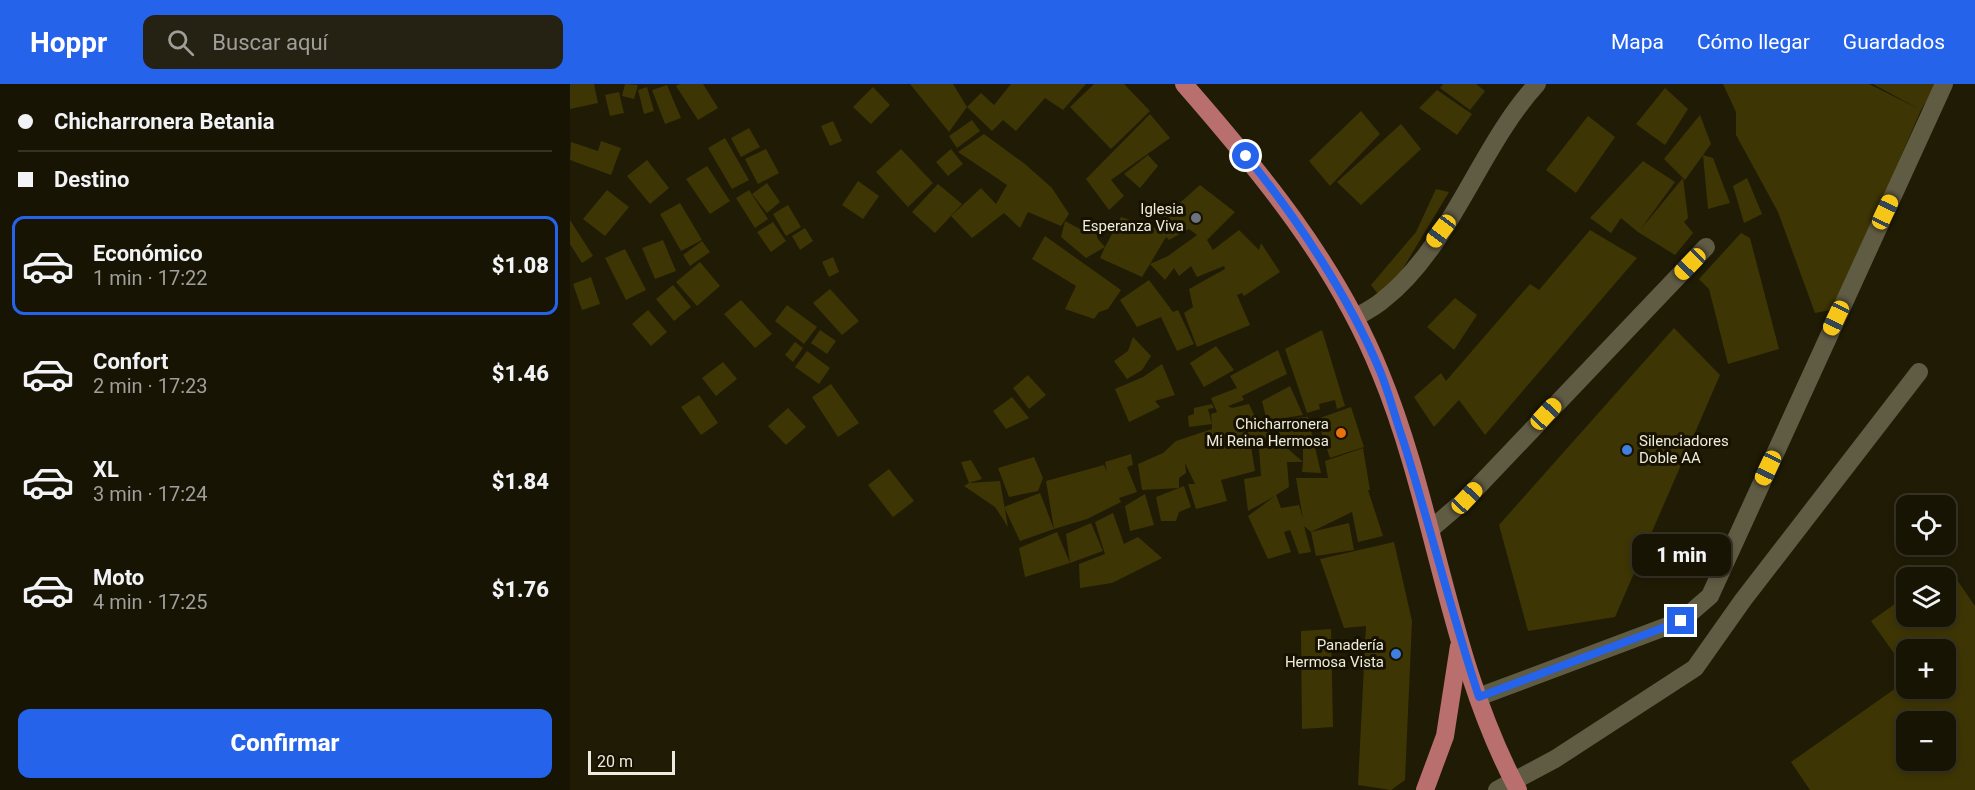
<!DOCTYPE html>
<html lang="es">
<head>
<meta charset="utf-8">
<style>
  :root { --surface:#181404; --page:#252113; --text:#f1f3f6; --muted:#9f9e9a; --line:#363326; --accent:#2563eb }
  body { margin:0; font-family:Roboto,sans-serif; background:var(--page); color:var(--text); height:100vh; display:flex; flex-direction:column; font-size:22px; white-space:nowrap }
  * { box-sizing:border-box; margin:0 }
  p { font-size:20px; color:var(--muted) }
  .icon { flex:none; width:33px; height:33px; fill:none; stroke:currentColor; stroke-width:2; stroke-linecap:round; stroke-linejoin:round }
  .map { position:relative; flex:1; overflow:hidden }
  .details { display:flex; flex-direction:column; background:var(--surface); width:570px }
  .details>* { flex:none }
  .top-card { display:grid; align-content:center; height:132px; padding:0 18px; background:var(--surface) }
  .controls { position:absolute; left:1326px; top:411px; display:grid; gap:12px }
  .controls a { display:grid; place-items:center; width:60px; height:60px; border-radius:12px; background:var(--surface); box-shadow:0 3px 9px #0003,0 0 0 2px var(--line); font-size:30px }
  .scale { position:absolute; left:18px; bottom:15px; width:87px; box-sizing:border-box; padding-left:6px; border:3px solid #edebdd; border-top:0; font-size:16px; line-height:21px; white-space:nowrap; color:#edebdd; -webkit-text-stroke:4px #171200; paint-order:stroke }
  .end { position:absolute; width:27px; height:27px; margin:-14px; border:8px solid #2563eb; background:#fff; box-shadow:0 0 0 3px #fff }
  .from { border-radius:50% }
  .bubble { position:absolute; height:42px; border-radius:12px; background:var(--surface); box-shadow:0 3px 9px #0003,0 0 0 2px var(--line); font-size:20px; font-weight:800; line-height:42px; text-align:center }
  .car { position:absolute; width:18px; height:36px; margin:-18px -9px; border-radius:8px; box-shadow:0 0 4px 2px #0007; background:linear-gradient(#f5c518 24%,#345 0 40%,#f5c518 0 76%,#345 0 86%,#f5c518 0) }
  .top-card b { display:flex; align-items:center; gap:21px; height:57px; font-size:22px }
  .top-card b+b { border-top:2px solid var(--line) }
  .top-card i { width:15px; height:15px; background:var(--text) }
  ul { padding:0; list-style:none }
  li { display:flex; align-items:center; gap:18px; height:99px; margin:0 12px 9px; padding:0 6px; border:3px solid transparent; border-radius:12px }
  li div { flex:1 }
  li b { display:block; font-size:22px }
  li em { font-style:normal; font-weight:800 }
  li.selected { border-color:var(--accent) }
  li>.icon { width:54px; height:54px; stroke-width:1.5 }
  .primary-button { display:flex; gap:12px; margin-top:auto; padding:12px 18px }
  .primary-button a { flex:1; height:69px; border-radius:12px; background:var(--accent); color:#fff; font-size:24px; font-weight:800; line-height:69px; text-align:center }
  header { display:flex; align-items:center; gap:36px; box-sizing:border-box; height:84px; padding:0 30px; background:var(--accent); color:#fff }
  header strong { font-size:28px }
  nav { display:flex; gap:33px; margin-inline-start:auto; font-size:21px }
  .search { width:420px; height:54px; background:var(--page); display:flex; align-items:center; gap:15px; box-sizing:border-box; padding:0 21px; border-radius:12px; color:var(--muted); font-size:22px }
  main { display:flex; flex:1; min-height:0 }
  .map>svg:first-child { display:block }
  .building { fill:#3e3504; fill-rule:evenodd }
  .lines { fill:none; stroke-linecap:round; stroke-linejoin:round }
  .minor { stroke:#605b43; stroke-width:18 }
  .major { stroke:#ba6f6f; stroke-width:18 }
  .route { stroke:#2563eb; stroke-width:8 }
  .worship-dot { fill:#6b7280; stroke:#171200; stroke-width:2 }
  .food-dot { fill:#e8710a; stroke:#171200; stroke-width:2 }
  .shop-dot { fill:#3f7fe0; stroke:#171200; stroke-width:2 }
  .labels { text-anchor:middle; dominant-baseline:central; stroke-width:6; stroke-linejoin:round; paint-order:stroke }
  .poi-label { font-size:15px; fill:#edebdd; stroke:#171200; text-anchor:end }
</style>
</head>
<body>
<header>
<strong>Hoppr</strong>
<div class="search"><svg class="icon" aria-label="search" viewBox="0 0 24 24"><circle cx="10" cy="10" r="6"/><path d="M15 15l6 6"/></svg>Buscar aquí</div>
<nav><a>Mapa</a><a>Cómo llegar</a><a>Guardados</a></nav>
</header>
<main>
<section class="details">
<div class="top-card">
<b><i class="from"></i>Chicharronera Betania</b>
<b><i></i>Destino</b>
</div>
<ul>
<li class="selected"><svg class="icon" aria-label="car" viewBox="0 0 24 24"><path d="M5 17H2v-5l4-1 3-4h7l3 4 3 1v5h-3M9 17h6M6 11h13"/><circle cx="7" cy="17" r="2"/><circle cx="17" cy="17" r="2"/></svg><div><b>Económico</b><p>1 min · 17:22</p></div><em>$1.08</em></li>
<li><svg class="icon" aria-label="car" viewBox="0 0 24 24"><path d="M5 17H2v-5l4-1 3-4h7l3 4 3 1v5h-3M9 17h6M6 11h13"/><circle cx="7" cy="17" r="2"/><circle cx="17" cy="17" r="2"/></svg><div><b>Confort</b><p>2 min · 17:23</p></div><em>$1.46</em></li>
<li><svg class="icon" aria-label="car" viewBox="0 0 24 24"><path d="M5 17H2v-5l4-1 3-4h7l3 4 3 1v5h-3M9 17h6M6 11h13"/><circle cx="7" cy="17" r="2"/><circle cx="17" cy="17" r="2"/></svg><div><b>XL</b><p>3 min · 17:24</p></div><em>$1.84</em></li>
<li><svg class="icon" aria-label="car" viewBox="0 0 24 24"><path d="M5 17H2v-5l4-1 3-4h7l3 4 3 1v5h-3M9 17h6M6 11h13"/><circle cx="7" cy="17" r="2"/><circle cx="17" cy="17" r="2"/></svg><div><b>Moto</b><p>4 min · 17:25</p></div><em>$1.76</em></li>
</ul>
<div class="primary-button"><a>Confirmar</a></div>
</section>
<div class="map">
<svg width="1405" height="706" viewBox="0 0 1405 706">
  <rect width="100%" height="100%" fill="#201b05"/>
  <g class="building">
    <polygon points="0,0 24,0 28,19 0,25"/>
    <polygon points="55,0 68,1 64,15 52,12"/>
    <polygon points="110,0 133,0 148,24 128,36 106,2"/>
    <polygon points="340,0 383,0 397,23 411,9 424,21 441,0 516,0 493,26 475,14 446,47 433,36 422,47 397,23 379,48"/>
    <polygon points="524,0 554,0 580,27 541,65 500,23"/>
    <polygon points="873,0 906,0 915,7 900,26 870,4"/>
    <polygon points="1153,0 1299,0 1349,25 1303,0 1367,0 1351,26 1265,225 1245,229 1208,128 1166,51 1166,28"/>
    <polygon points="97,1 111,34 95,40 82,6"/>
    <polygon points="77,3 84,27 74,30 68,6"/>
    <polygon points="303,3 320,21 301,40 283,23"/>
    <polygon points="1095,4 1118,25 1095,61 1066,40"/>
    <polygon points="867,6 902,30 887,51 849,24"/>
    <polygon points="49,8 54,29 40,32 35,11"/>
    <polygon points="791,27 810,50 760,102 739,77"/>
    <polygon points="580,30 600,54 541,96 554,112 539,126 516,95"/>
    <polygon points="1130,31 1141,60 1115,96 1094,75"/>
    <polygon points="1018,32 1045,53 1006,109 976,86"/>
    <polygon points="402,36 410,47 387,64 379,52"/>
    <polygon points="263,37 272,57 260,62 251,42"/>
    <polygon points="831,40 851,65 791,121 767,98"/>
    <polygon points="179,44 190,63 171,73 161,54"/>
    <polygon points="414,50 455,80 482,104 499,130 491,142 458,128 450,144 434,129 402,154 381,132 411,104 426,120 437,101 388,68"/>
    <polygon points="155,54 179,96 162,105 138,64"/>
    <polygon points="31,57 51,64 41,91 0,76 1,58 28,67"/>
    <polygon points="196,65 209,89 188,100 175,75"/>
    <polygon points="331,65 363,99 338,123 306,88"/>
    <polygon points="381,65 393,80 378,92 366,78"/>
    <polygon points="578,71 588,82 570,104 554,90"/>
    <polygon points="1133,71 1143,74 1160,119 1138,125"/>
    <polygon points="77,76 99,104 80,120 57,92"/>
    <polygon points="1073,77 1105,98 1070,146 1113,94 1118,134 1114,138 1123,149 1105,171 1068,148 1051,134 1041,149 1020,134"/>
    <polygon points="137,82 160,117 140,130 116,95"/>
    <polygon points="1177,94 1192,130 1174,139 1163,102"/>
    <polygon points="288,97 309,112 293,135 272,121"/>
    <polygon points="197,99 210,118 197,129 182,110"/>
    <polygon points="368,100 392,120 365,149 342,128"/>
    <path d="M630,101L665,128L637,156L643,166L669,146L689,166L691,159L710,188L674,212L672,209L667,211L680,241L627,263L614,229L623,223L619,205L655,185L654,182L627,193L621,182L609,192L604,184L595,196L580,180L572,193L530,174L535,163L516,174L491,153L495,137L512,146L517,135L532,141L527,154L535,163L551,133L591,146L586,140ZM619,145L627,151L598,172L580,180L596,153L599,156Z"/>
    <polygon points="866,105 879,108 832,186 811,214 801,201 846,148"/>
    <polygon points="37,106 59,123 35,152 13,135"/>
    <polygon points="179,106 198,135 185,144 166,114"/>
    <polygon points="110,119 132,156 111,167 90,130"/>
    <polygon points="218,121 231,143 216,152 203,130"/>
    <polygon points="0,136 23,172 12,179 0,160"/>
    <polygon points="203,138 216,157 201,168 187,148"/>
    <polygon points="235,144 243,157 230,166 222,152"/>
    <polygon points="1020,146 1067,174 915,351 889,316 864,343 844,313 871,289 876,297 960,200 969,206"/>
    <polygon points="1171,149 1180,154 1209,265 1158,280 1139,205 1129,195"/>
    <polygon points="475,152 551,206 538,225 529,228 524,235 495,225 506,202 462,175"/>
    <polygon points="93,156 106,187 85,195 72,164"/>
    <polygon points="132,157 140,168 120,182 113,171"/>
    <polygon points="55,165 76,206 56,216 35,174"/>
    <polygon points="263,173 269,188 259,193 252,178"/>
    <polygon points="130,178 150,202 127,222 106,198"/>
    <polygon points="21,193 30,220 12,226 3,200"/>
    <polygon points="579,196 603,228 608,226 624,260 607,267 591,233 567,243 550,216"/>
    <polygon points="103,201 121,223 104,237 86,215"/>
    <polygon points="260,205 289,237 272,251 243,219"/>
    <polygon points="885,214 907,231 884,266 857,243"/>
    <polygon points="171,216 202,250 185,264 154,230"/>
    <polygon points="217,221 247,243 234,260 205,237"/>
    <polygon points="78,226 97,248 81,262 62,240"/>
    <polygon points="1104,244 1150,291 1045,533 958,547 929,441"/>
    <polygon points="250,246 266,257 257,270 241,259"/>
    <polygon points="752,246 775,322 767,325 765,316 749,320 750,325 737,329 715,265"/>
    <polygon points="563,253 581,272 572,286 557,295 544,277 558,267"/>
    <polygon points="225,258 233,264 223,278 215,271"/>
    <polygon points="646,262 664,286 634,303 620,279"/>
    <polygon points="708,266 717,290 672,312 674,316 658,322 662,324 679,320 688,339 669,343 670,347 697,337 702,356 681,362 685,387 651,396 657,417 626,425 618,400 625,400 615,379 616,389 609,394 609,404 614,402 621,423 609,428 606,437 591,437 586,413 609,404 572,406 568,380 593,369 606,357 642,345 642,340 619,343 618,332 624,330 624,324 642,320 644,324 638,325 642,340 641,330 647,328 641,314 667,304 660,292"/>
    <polygon points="237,267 260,284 249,300 225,283"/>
    <polygon points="153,278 167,295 146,312 132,294"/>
    <polygon points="592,280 605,311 585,317 590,323 559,338 545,305 573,293"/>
    <polygon points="458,291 476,311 459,325 443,304"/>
    <polygon points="261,300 289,339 268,353 242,313"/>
    <polygon points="720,302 733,331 709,335 738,333 751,389 732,388 733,378 733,365 717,364 733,378 717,378 719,403 706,411 711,424 729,421 733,435 726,394 758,394 755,377 793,364 800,406 798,406 813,452 788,458 782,428 741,448 779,439 784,466 746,472 741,448 734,442 741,468 729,470 720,446 714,448 721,468 698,475 678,432 705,412 678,427 674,395 691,392 689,364 715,364 708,363 709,335 697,337 692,317"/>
    <polygon points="129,311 148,339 131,351 111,323"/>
    <polygon points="442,313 459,334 436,345 423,327"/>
    <polygon points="781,323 794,363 760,374 747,335"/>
    <polygon points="218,324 236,343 216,361 198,342"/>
    <polygon points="561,370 563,381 557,383 567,408 549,414 551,418 517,435 484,445 476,397 534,381 537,388 535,378"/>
    <polygon points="464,373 473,394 468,407 439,413 428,384"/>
    <polygon points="401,376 412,395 399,399 430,397 438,443 425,423 394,402 399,399 391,378"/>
    <polygon points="319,385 344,417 323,433 298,401"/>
    <polygon points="470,409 484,445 450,457 434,423"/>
    <polygon points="575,410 584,441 560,447 555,422"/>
    <polygon points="543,429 554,460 568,453 592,474 542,499 510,504 509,480 535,470 525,438"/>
    <polygon points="521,439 533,467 500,479 496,450"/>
    <polygon points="487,448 500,479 455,493 449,464"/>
    <polygon points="824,458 842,537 835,696 821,706 788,701 796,542 774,544 750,475"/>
    <path d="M1378,483L1405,522V706H1240L1221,678L1336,597V604H1376V566H1336V586L1301,537L1336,512V532H1376V494H1363ZM1336,638H1376V676H1336Z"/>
    <polygon points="761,545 763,643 732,645 731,547"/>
  </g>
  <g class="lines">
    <g class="minor">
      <path d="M786,233C795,228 805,223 813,216C881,163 909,63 967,0"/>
      <polyline points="861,445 897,414 1136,163"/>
      <polyline points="908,613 1111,537 1140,512 1374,0"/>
      <polyline points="927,706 985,675 1125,584 1173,516 1349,288"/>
    </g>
    <g class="major">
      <path d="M614,0C690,87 766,179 810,288C866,423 878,576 948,706"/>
      <polyline points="855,706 875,652 889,562"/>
    </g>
  </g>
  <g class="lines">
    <path class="route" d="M676,72C726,132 780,215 810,287C819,309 825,333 833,356C860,441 881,528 909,613L1111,537"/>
  </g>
  <circle class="worship-dot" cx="626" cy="134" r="6"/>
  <circle class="food-dot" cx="771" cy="349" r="6"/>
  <g class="shop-dot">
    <circle cx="1057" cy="366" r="6"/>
    <circle cx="826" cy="570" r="6"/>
  </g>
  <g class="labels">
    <g class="poi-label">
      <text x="614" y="125">Iglesia<tspan x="614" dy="17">Esperanza Viva</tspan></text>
      <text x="759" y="340">Chicharronera<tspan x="759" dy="17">Mi Reina Hermosa</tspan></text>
      <text x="1069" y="357" text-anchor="start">Silenciadores<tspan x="1069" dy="17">Doble AA</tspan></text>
      <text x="814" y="561">Panadería<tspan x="814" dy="17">Hermosa Vista</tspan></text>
    </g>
  </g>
</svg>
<div class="controls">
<a><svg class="icon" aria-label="locate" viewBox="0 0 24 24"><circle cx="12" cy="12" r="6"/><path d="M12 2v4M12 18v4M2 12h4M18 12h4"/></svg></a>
<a><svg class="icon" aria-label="layers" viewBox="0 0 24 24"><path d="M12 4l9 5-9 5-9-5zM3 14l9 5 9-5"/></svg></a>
<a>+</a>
<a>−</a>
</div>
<div class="scale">20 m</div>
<i class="end from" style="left:676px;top:72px"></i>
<i class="end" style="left:1111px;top:537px"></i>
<div class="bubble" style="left:1062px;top:450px;width:99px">1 min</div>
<i class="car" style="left:1315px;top:128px;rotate:25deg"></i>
<i class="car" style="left:871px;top:147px;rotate:217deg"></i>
<i class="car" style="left:1120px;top:180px;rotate:224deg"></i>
<i class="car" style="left:1266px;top:234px;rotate:205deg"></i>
<i class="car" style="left:976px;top:330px;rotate:43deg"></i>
<i class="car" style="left:1198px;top:384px;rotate:205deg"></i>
<i class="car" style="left:897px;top:414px;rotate:43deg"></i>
</div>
</main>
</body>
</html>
